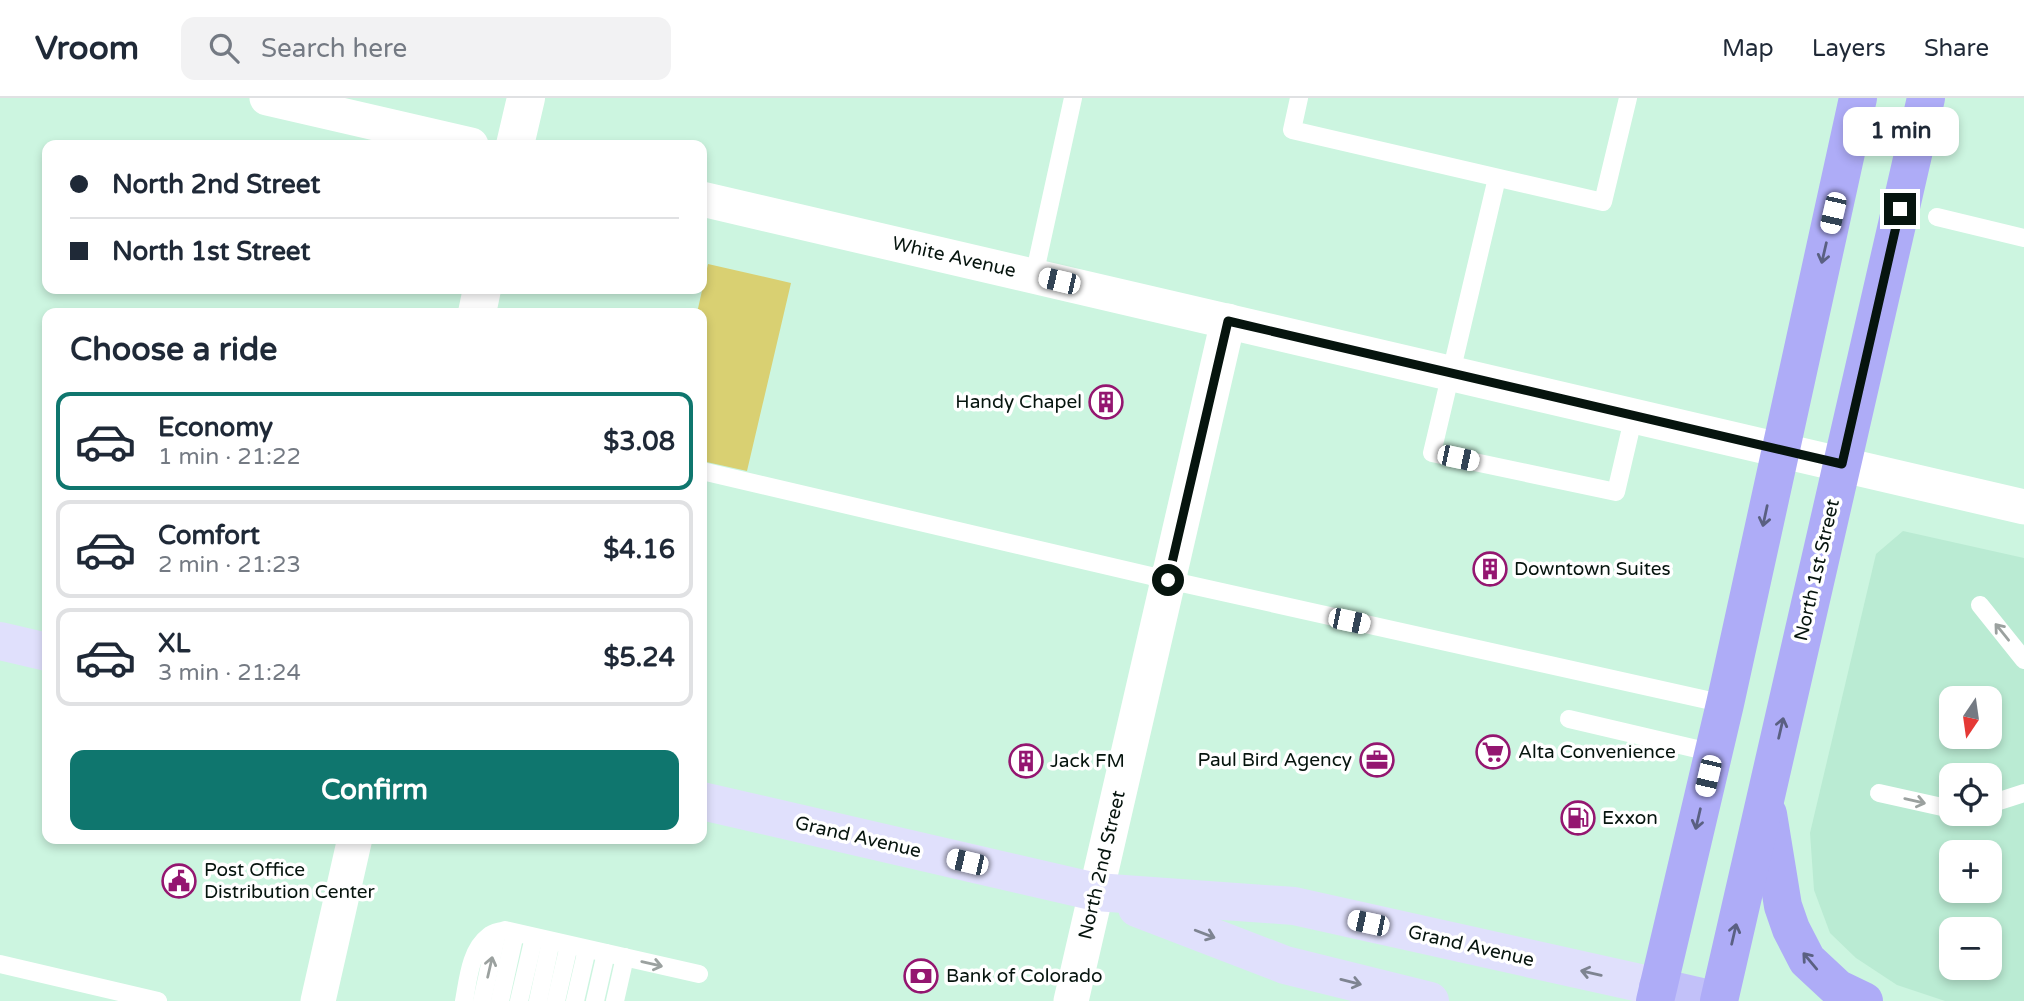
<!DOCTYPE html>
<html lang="en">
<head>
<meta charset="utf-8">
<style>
  :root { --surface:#fff; --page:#f2f2f3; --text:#1f2937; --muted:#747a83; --line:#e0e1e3; --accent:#0f766e }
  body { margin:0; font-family:"Varela Round",sans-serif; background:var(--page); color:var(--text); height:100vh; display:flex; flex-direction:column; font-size:26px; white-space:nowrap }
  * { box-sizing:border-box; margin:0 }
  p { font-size:23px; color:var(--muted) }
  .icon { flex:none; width:38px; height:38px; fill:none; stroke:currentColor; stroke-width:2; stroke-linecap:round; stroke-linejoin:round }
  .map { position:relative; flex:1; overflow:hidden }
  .panel { position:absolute; left:42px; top:210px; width:665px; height:536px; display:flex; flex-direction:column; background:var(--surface); border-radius:14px; box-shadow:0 4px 10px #0003 }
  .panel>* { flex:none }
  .hud { position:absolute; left:42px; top:42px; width:665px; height:154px; border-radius:14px; box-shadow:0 4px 10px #0003; display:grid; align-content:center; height:154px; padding:0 28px; background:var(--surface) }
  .needle { width:46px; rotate:193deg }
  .controls { position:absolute; left:1939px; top:588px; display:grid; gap:14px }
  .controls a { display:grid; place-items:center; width:63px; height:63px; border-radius:14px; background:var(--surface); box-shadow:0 4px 10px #0003; font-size:35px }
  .end { position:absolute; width:32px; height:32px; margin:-16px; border:9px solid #06140e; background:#fff; box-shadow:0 0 0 4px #fff }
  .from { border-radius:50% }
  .bubble { position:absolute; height:49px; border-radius:14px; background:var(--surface); box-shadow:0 4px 10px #0003; font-size:23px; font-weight:800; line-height:49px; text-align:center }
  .car { position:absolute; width:21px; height:42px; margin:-21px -10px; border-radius:9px; box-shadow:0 0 5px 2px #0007; background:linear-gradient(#fff 24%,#345 0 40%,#fff 0 76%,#345 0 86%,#fff 0) }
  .hud b { display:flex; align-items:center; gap:24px; height:66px; font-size:26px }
  .hud b+b { border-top:2px solid var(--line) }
  .hud i { width:18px; height:18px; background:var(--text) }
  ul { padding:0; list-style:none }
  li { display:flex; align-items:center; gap:21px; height:98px; margin:0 14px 10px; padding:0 14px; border:4px solid var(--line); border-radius:14px }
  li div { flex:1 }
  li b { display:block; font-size:26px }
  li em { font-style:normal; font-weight:800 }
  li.active { border-color:var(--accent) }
  li>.icon { width:63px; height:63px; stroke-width:1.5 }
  h2 { padding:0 28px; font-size:32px; line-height:84px }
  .button { display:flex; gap:14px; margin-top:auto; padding:14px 28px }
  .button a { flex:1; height:80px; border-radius:14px; background:var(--accent); color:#fff; font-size:28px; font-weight:800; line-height:80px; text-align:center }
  header { display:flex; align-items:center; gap:42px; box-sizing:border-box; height:98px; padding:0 35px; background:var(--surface); border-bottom:2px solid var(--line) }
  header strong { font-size:33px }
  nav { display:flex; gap:38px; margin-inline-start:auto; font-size:24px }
  .search { width:490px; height:63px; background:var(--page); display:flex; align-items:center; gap:18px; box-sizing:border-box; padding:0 24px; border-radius:14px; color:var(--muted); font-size:26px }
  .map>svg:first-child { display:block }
  .built { fill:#baebd3; fill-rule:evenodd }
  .green { fill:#d9d072 }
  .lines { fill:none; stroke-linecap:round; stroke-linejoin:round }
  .service { stroke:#fff; stroke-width:18 }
  .minor { stroke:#fff; stroke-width:35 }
  .tertiary { stroke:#fff; stroke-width:38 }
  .secondary { stroke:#e0e0fc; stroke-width:38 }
  .primary { stroke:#c2c1f9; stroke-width:38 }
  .trunk { stroke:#aeacf7; stroke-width:38 }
  .oneway { stroke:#5a6082 }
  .oneway2 { stroke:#9ba19f }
  .oneway3 { stroke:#7e8491 }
  .route { stroke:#06140e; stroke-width:9 }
  .labels { text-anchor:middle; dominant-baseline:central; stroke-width:7; stroke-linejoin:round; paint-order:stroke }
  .street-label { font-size:19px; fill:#06140e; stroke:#fff }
  .poi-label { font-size:19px; fill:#06140e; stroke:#fff; text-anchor:start }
</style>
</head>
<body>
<header>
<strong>Vroom</strong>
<div class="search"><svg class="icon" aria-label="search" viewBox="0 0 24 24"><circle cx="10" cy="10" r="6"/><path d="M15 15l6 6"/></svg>Search here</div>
<nav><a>Map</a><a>Layers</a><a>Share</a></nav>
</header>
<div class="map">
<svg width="2024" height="903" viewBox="0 0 2024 903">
  <rect width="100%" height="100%" fill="#ccf5e0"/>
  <path class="built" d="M1903,433L2024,460V903H1945L1897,887L1856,860L1830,835L1814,792L1810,735L1876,456ZM1951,600H1990V639H1951ZM1951,677H1990V716H1951ZM1951,754H1990V793H1951ZM1951,831H1990V870H1951Z"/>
  <polygon class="green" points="708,166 791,185 747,373 702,363 702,215 697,215"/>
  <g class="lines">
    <g class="service">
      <polyline points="1299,0 1292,32 1603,104 1628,0"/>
      <polyline points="1497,80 1432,355 1616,394 1634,317"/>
      <polyline points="1937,119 2024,140"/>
      <polyline points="1034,178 1073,0"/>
      <polyline points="702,373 1168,482 1725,606"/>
      <polyline points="1980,507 2024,562"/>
      <polyline points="1569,621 1714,655"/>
      <polyline points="1879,695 1951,711"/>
      <polyline points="1990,706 2024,695"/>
      <polyline points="0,866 158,903"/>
      <path d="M464,903C468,882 470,852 489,838C493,834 500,834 505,832L699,876"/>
      <polyline points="482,903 497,835"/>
      <polyline points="500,903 515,835"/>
      <polyline points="519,903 534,839"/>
      <polyline points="538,903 551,843"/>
      <polyline points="556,903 569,847"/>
      <polyline points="575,903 587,851"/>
      <polyline points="595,903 606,855"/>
      <polyline points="615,903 625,859"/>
    </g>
    <g class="minor">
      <polyline points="267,0 471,47"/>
      <polyline points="702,101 2024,409"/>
      <polyline points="318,903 355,740"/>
      <polyline points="1071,903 1228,223"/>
    </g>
    <g class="tertiary">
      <polyline points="515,47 526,0"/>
      <polyline points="477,215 482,191"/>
    </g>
    <g class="secondary">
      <polyline points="0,543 47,554"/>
      <polyline points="702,703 1096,794 1294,808 1658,889"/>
      <polyline points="1137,810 1285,867 1430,903"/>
    </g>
    <polyline class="primary" points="1658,889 1719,903"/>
    <g class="trunk">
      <polyline points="1768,716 1783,808 1791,831 1807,862 1837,890 1864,903"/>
      <polyline points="1655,903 1725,606 1858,0"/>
      <polyline points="1719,903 1926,0"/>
    </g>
  </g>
  <defs><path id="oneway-shaft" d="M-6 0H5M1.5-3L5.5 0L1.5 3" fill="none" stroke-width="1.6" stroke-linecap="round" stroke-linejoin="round" transform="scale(1.75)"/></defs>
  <g class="oneway">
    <use href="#oneway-shaft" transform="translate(1824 155) rotate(103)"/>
    <use href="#oneway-shaft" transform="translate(1765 418) rotate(102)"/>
    <use href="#oneway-shaft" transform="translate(1781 630) rotate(-77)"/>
    <use href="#oneway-shaft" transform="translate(1698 721) rotate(103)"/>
    <use href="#oneway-shaft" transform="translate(1734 836) rotate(-77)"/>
    <use href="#oneway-shaft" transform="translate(1810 863) rotate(-130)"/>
  </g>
  <g class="oneway2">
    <use href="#oneway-shaft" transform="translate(2002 534) rotate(-129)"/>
    <use href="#oneway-shaft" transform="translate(1915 703) rotate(13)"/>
    <use href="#oneway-shaft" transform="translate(652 866) rotate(13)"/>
    <use href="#oneway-shaft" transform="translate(490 869) rotate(-77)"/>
  </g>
  <g class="oneway3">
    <use href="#oneway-shaft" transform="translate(1205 836) rotate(21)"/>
    <use href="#oneway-shaft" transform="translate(1591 875) rotate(-167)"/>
    <use href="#oneway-shaft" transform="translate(1351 884) rotate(14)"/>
  </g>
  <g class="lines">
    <polyline class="route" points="1168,482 1228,223 1842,366 1900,111"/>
  </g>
  <defs>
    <symbol id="building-ring" viewBox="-11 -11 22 22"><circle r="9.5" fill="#fff" stroke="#941670" stroke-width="1.5"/><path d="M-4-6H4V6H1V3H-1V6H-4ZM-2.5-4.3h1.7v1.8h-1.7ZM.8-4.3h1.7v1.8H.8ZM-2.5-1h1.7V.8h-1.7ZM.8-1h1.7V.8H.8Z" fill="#941670"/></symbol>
    <symbol id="supermarket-ring" viewBox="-11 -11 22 22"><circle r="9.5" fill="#fff" stroke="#941670" stroke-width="1.5"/><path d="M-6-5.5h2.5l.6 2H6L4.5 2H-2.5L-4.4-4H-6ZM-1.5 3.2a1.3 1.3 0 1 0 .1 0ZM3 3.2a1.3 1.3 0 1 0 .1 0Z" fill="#941670"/></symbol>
    <symbol id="office-ring" viewBox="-11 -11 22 22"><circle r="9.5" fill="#fff" stroke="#941670" stroke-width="1.5"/><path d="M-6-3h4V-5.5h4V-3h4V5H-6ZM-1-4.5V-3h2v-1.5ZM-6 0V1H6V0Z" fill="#941670"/></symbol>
    <symbol id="fuel-ring" viewBox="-11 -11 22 22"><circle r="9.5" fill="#fff" stroke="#941670" stroke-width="1.5"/><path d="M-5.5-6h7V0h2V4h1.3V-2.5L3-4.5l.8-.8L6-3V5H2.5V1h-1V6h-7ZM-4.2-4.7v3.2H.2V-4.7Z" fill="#941670"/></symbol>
    <symbol id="civic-ring" viewBox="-11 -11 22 22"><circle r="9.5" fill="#fff" stroke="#941670" stroke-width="1.5"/><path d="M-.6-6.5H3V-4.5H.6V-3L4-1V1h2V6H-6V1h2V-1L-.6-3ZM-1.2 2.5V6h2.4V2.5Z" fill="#941670"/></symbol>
    <symbol id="bank-ring" viewBox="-11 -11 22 22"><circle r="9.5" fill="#fff" stroke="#941670" stroke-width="1.5"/><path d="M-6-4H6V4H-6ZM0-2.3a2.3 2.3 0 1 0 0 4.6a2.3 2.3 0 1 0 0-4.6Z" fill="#941670"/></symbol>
  </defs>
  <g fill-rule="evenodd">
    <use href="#building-ring" x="1087" y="285" width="38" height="38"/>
    <use href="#building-ring" x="1471" y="452" width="38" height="38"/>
    <use href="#supermarket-ring" x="1474" y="635" width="38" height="38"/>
    <use href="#office-ring" x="1358" y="643" width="38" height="38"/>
    <use href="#building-ring" x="1007" y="644" width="38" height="38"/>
    <use href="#fuel-ring" x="1559" y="701" width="38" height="38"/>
    <use href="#civic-ring" x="160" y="764" width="38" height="38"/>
    <use href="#bank-ring" x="902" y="859" width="38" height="38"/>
  </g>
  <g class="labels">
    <g class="street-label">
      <text transform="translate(954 159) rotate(13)">White Avenue</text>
      <text transform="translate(1817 472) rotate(-77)">North 1st Street</text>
      <text transform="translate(858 739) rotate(13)">Grand Avenue</text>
      <text transform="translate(1102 767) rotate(-77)">North 2nd Street</text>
      <text transform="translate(1471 848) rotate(13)">Grand Avenue</text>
    </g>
    <g class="poi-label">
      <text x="1082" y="304" text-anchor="end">Handy Chapel</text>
      <text x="1514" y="471">Downtown Suites</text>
      <text x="1518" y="654">Alta Convenience</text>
      <text x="1352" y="662" text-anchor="end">Paul Bird Agency</text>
      <text x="1050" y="663">Jack FM</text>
      <text x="1602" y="720">Exxon</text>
      <text x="204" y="772">Post Office<tspan x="204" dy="22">Distribution Center</tspan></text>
      <text x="946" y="878">Bank of Colorado</text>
    </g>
  </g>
</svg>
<div class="controls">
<a><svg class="needle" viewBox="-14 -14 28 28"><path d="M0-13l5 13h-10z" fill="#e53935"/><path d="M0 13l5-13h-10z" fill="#747a83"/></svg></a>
<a><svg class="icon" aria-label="locate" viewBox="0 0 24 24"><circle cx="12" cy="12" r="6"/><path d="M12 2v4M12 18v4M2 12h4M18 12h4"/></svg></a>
<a>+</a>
<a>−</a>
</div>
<i class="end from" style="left:1168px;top:482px"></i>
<i class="end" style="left:1900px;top:111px"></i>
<div class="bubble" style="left:1843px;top:9px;width:116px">1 min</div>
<i class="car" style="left:1833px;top:115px;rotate:193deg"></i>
<i class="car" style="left:1059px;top:183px;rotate:283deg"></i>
<i class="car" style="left:1458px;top:360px;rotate:102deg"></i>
<i class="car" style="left:1349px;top:523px;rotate:102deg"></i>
<i class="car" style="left:1708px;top:678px;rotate:193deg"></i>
<i class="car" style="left:967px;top:764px;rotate:283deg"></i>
<i class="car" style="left:1368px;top:825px;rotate:282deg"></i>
<div class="hud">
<b><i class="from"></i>North 2nd Street</b>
<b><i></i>North 1st Street</b>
</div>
<section class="panel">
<h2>Choose a ride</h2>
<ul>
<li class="active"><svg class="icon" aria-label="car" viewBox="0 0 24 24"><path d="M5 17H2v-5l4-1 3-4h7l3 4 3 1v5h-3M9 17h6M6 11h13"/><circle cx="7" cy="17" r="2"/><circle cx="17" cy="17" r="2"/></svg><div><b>Economy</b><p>1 min · 21:22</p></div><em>$3.08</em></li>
<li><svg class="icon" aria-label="car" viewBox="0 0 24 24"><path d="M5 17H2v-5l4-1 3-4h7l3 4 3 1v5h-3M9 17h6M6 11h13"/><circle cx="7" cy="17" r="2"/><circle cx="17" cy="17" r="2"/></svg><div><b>Comfort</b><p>2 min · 21:23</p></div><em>$4.16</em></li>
<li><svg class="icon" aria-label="car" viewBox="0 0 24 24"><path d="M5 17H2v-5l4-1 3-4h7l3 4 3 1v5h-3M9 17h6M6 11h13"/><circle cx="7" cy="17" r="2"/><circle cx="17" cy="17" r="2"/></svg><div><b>XL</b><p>3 min · 21:24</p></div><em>$5.24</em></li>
</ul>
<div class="button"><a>Confirm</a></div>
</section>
</div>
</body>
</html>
